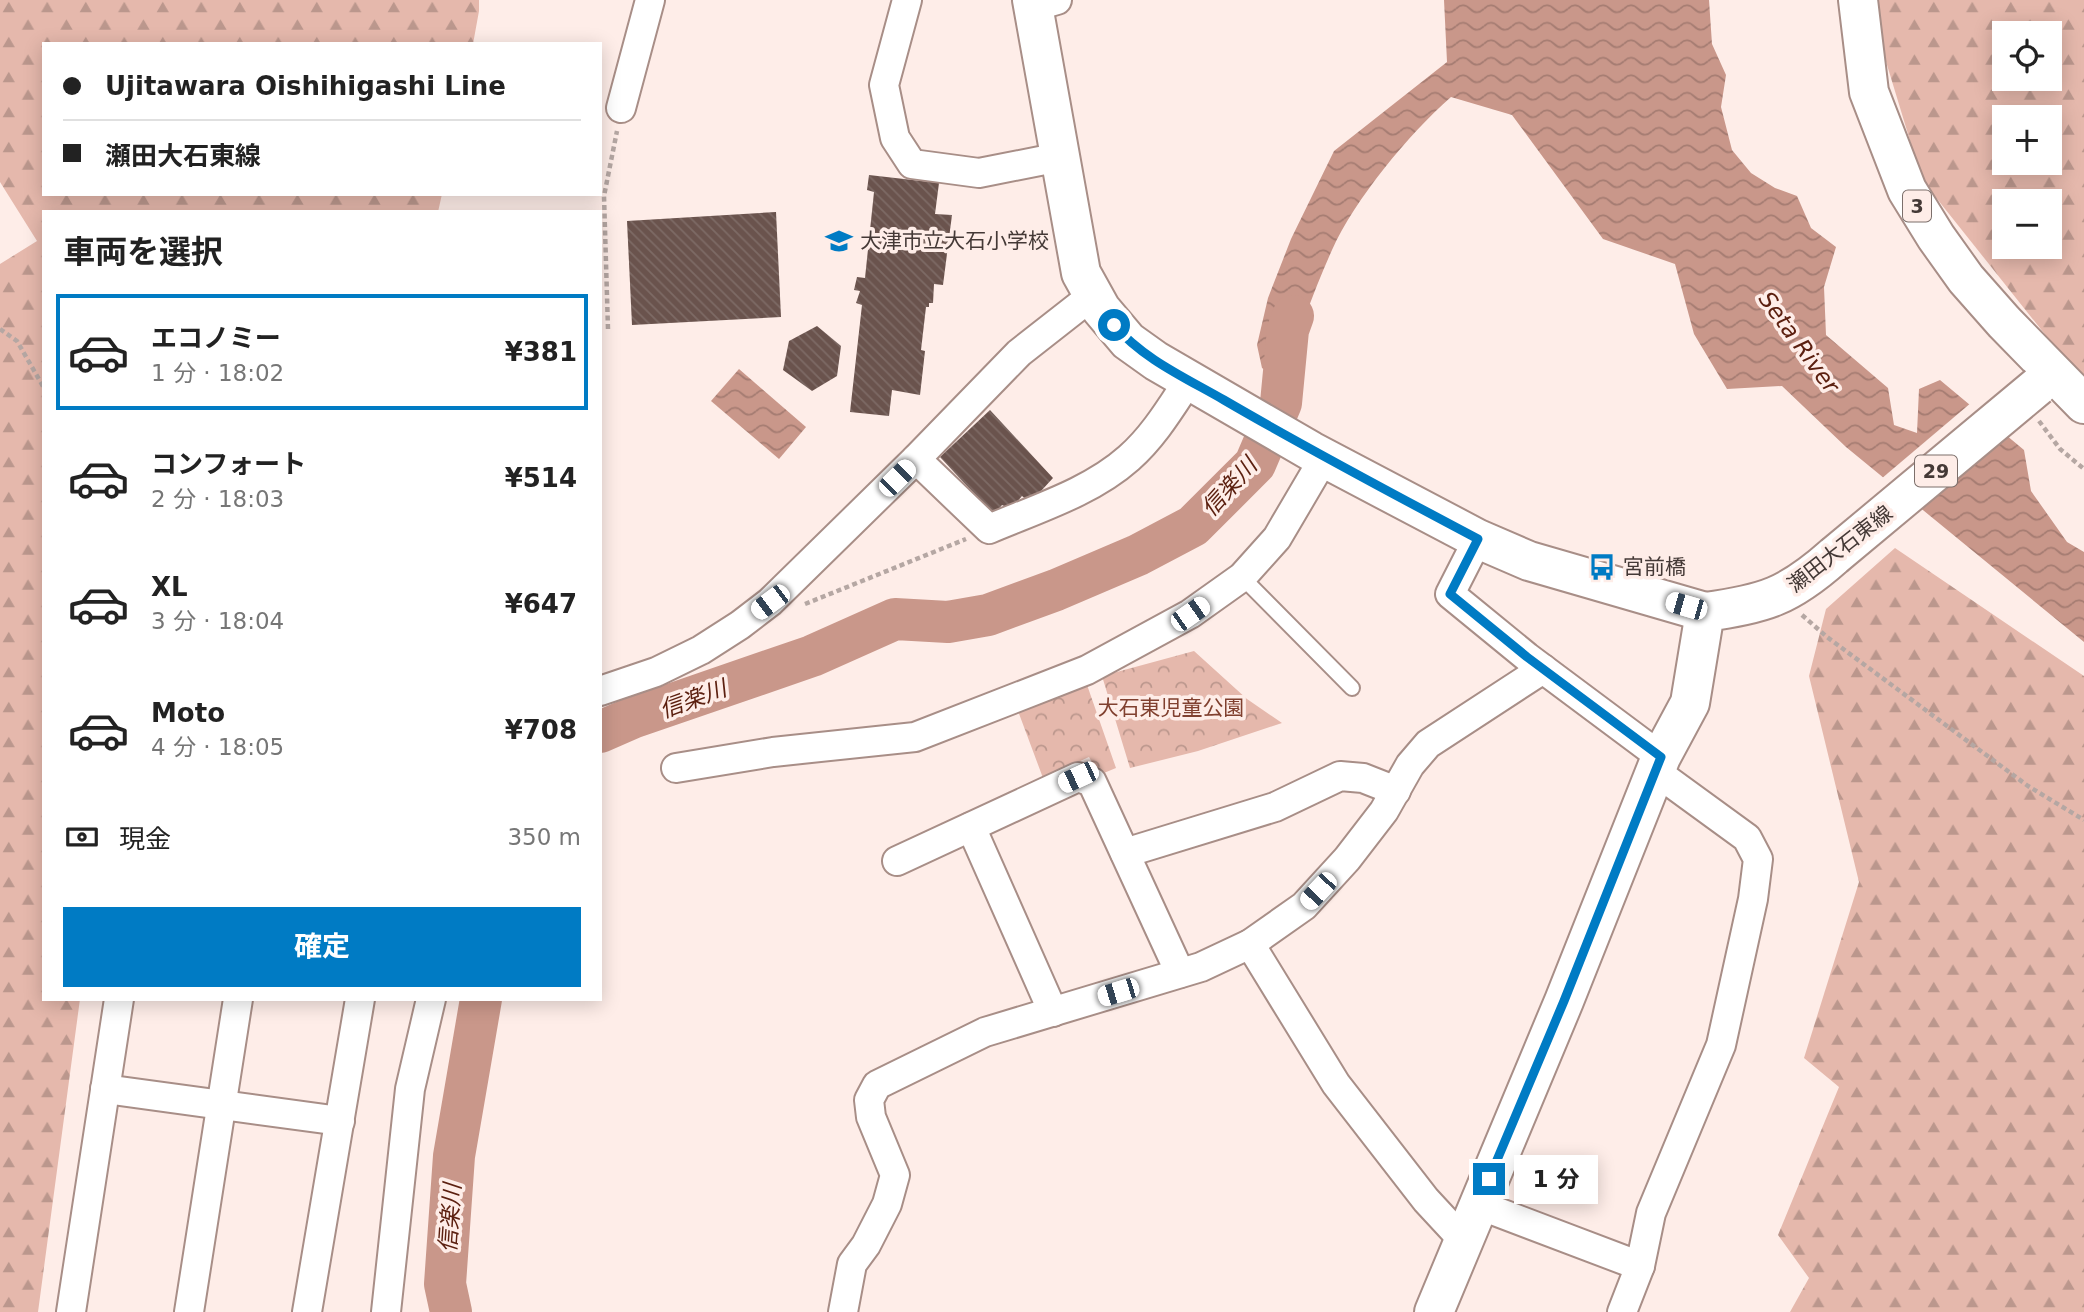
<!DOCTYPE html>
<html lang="ja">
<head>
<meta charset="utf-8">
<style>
  :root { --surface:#fff; --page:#f2f2f2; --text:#222; --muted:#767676; --line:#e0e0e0; --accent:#007bc4 }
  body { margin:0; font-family:"DejaVu Sans","Noto Sans JP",sans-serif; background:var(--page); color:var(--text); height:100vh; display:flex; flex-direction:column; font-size:26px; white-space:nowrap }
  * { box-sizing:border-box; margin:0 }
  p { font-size:23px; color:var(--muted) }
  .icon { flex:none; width:38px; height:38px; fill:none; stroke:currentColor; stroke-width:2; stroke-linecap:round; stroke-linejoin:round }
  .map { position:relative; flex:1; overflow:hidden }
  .details { position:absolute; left:42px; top:210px; width:560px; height:791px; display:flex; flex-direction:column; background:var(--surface); border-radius:0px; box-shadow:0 4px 18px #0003 }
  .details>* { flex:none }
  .guide { position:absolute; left:42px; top:42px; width:560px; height:154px; border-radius:0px; box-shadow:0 4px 18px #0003; display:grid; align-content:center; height:154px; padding:0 21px; background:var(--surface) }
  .tools { position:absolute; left:1992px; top:21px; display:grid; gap:14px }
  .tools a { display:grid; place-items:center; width:70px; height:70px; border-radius:0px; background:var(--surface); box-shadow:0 4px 18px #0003; font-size:35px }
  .end { position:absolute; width:32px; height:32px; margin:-16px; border:9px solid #007bc4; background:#fff; box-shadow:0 0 0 4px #fff }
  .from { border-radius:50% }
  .bubble { position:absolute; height:49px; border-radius:0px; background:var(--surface); box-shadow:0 4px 18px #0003; font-size:23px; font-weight:700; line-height:49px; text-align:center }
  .car { position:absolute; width:21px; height:42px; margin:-21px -10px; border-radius:9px; box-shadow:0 0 5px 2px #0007; background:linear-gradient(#fff 24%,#345 0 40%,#fff 0 76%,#345 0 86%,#fff 0) }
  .guide b { display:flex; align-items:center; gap:24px; height:66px; font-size:26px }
  .guide b+b { border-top:2px solid var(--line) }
  .guide i { width:18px; height:18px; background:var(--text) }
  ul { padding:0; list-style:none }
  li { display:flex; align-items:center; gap:21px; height:116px; margin:0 14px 10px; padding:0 7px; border:4px solid transparent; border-radius:0px }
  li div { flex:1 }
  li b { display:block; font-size:26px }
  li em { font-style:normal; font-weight:700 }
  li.active { border-color:var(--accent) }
  li>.icon { width:63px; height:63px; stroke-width:1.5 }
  h2 { padding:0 21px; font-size:32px; line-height:84px }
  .pay { display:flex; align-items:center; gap:18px; height:77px; padding:0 21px; font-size:26px }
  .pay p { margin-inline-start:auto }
  .primary-button { display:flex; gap:14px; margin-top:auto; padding:14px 21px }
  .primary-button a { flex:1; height:80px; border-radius:0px; background:var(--accent); color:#fff; font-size:28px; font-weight:700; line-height:80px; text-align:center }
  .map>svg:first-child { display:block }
  .forest { fill:url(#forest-firs); fill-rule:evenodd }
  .park { fill:url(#park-crowns) }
  .water { fill:url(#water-waves) }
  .pier { fill:#feede8 }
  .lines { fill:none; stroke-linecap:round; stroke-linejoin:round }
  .river { stroke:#c9978a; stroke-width:42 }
  .building { fill:url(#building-back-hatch) }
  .service-casing { stroke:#a88e87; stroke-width:18 }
  .minor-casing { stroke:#a88e87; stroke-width:32 }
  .secondary-casing { stroke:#a88e87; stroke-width:42 }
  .primary-casing { stroke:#a88e87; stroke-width:42 }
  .path { stroke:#b5a7a3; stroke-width:4.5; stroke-dasharray:5 3.5; stroke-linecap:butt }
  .service { stroke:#fff; stroke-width:14 }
  .minor { stroke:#fff; stroke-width:28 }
  .secondary { stroke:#fff; stroke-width:38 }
  .primary { stroke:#fff; stroke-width:38 }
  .primary-bridge-casing { stroke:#a88e87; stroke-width:42; stroke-linecap:butt }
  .primary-bridge { stroke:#fff; stroke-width:38 }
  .route { stroke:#007bc4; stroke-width:9 }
  .labels { text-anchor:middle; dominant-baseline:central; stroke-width:7; stroke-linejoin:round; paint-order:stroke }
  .shield { fill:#feede8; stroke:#7c6f6b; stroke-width:2 }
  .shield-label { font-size:19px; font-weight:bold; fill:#443936 }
  .poi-label { font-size:21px; fill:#443936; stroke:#feede8; text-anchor:start }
  .street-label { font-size:21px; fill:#443936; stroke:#feede8 }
  .park-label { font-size:21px; fill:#80402f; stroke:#feede8 }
  .water-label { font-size:23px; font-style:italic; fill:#5c2010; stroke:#feede8 }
</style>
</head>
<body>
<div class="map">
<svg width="2084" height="1312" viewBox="0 0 2084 1312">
  <defs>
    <pattern id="forest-firs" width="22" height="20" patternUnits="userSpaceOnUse" patternTransform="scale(1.75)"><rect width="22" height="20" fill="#e5b8ac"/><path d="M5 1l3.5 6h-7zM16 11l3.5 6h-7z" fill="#bb978d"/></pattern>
    <pattern id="park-crowns" width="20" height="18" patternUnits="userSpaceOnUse" patternTransform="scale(1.75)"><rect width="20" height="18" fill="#e5b8ac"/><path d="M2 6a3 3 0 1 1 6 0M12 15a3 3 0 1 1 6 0" fill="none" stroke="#bb978d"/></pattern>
    <pattern id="water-waves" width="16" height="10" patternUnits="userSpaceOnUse" patternTransform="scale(1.75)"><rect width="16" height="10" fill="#c9978a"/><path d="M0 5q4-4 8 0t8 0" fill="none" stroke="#a57c72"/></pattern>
    <pattern id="building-back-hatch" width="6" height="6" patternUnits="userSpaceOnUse" patternTransform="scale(1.75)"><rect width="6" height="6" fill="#6a534d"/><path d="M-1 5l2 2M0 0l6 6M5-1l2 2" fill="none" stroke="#7d6a65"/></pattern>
  </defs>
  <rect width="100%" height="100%" fill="#feede8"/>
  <g class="forest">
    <polygon points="0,0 479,0 479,11 473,44 44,44 44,194 442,194 438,212 44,212 44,999 80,999 38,1312 0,1312 0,264 37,241 0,182"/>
    <path d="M1871,0H2084V376L2055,347L1922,180L1870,9ZM2004,33H2049V79H2004ZM2004,117H2049V163H2004ZM2004,201H2049V247H2004Z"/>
    <polygon points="1895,548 2084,676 2084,1312 1790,1312 1809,1278 1778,1235 1839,1087 1804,1058 1859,882 1809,676 1826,609"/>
  </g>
  <g class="park">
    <polygon points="1194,651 1247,699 1282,723 1198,751 1130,768 1102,676"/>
    <polygon points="1086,682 1116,768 1099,775 1089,757 1043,778 1018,711"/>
  </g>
  <g class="water">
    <path d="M1444,0H1709L1712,44L1726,75L1721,107L1732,150L1751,173L1775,188L1797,196L1811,228L1836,247L1824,287L1826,335L1888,388L1894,425L1917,433L1919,389L1940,380L2024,450L2031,491L2067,542L2084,552V642L1846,447L1782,386L1727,389L1694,334L1675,264L1603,239L1512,115L1451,97C1409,134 1355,199 1332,250C1313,292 1298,337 1281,381L1262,368L1257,345L1268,298L1291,239L1334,151L1447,62Z"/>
    <polygon points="739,369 806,427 779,459 711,401"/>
  </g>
  <polygon class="pier" points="1972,402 1981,410 1889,487 1881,479"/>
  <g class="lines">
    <g class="river">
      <polyline points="600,732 632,718 812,656 895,619 948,622 988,615 1056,590 1138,555 1193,526 1255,464 1281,403 1288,330 1293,316"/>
      <polyline points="451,1312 445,1284 454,1156 481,999"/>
    </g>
  </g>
  <g class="building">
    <polygon points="869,175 939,183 935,214 952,215 943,285 934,284 933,303 929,303 929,307 926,307 921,350 925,351 920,395 892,390 889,416 850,412 862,305 856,303 860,291 854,290 857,277 865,278 874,192 867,190"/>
    <polygon points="776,212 781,317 632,325 627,221"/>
    <polygon points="817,326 841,346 837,376 812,391 783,370 789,341"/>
    <polygon points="990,410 1053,478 1030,503 1022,496 1011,509 1002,505 994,515 940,457"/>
  </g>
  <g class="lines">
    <defs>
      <polyline id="service" points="1242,577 1352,688"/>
      <g id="minor">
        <polyline points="907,0 884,85 895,138 912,164 979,173 1060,157"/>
        <polyline points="1033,7 1057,0"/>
        <polyline points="621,108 650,0"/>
        <path d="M916,459L989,529C1036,509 1091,492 1129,458C1154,436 1171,407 1189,380"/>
        <polyline points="1478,539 1450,594 1527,657 1661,757"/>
        <polyline points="600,691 656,672 701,650 740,625 770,602 916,459 1019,353 1093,295"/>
        <polyline points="676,768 773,752 915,737 1087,670 1190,614 1242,577 1277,538 1324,458"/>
        <polyline points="971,827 1053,1012"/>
        <polyline points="1125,853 1275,807 1340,776 1363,778 1396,791"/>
        <polyline points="897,861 1078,777 1092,782 1180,973"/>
        <polyline points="1250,944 1336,1084 1426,1200 1464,1241"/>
        <polyline points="105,1089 340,1121"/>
        <polyline points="1479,1205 1640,1266"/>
        <polyline points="71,1312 119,999"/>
        <polyline points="189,1312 238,999"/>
        <polyline points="307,1312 360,999"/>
        <polyline points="386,1312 410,1089 431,999"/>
        <polyline points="843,1312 852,1264 866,1245 887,1204 895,1175 871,1117 869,1100 877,1085 985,1032 1201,967 1250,944 1304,906 1347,859 1384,811 1410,765 1428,744 1543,669"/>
        <polyline points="1622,1312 1640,1266 1651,1213 1721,1045 1753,899 1758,859 1747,838 1655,771"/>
      </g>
      <polyline id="secondary" points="1032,0 1081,273 1101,309 1128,341 1156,361 1311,451 1478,539 1529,561 1705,612"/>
      <g id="primary">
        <polyline points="1858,0 1869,92 1907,190 1936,237 1966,279 2004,322 2084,404"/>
        <path d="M1434,1312L1564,1001L1661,757L1690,703L1705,612C1765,604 1789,596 1834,556"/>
      </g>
    </defs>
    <use href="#service" class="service-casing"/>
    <use href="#minor" class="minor-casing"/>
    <use href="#secondary" class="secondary-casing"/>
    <use href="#primary" class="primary-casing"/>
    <g class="path">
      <polyline points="0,329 17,341 44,388"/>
      <polyline points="608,329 604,196 617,131"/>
      <polyline points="2039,421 2060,449 2084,469"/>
      <polyline points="805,604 966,539"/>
      <polyline points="1802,615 1827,637 2028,786 2084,820"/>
    </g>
    <use href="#service" class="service"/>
    <use href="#minor" class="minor"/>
    <use href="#secondary" class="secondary"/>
    <use href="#primary" class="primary"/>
    <defs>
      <polyline id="primary-bridge" points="1834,556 2038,386"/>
    </defs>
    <use href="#primary-bridge" class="primary-bridge-casing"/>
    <use href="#primary-bridge" class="primary-bridge"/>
  </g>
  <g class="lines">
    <path class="route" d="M1114,325C1143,359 1186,378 1224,400C1308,449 1393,494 1478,539L1450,594L1527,657L1661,757L1564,1001L1489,1179"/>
  </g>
  <defs>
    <symbol id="school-bare" viewBox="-9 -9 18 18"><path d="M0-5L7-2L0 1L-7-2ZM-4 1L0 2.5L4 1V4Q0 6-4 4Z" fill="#007bc4" stroke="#feede8" stroke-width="2.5" paint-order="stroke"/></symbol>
    <symbol id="bus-bare" viewBox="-9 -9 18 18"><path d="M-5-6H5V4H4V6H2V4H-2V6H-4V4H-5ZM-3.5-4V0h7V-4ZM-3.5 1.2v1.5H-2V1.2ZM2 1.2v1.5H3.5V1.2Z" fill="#007bc4" stroke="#feede8" stroke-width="2.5" paint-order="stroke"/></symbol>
  </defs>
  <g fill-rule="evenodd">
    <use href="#school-bare" x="820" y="222" width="38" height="38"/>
    <use href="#bus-bare" x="1583" y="548" width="38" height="38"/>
  </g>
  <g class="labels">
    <g class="shield">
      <rect x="1903" y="190.5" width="28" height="31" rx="5"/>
      <rect x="1915" y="455.5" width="42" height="31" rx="5"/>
    </g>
    <g class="shield-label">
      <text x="1917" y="206">3</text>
      <text x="1936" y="471">29</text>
    </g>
    <g class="poi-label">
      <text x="860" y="241">大津市立大石小学校</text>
      <text x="1623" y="567">宮前橋</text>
    </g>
    <g class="street-label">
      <text transform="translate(1840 549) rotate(-38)">瀬田大石東線</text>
    </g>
    <g class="park-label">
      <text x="1171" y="708">大石東児童公園</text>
    </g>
    <g class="water-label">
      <text transform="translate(1799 342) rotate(54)">Seta River</text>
      <text transform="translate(1229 487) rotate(-48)">信楽川</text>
      <text transform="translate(693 699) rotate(-20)">信楽川</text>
      <text transform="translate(450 1218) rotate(-86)">信楽川</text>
    </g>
  </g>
</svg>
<div class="tools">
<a><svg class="icon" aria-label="locate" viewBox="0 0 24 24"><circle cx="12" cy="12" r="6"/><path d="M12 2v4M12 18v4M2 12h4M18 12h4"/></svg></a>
<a>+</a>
<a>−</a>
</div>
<i class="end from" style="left:1114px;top:325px"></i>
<i class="end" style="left:1489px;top:1179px"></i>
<div class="bubble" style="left:1514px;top:1155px;width:84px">1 分</div>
<i class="car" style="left:897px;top:478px;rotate:45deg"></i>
<i class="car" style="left:770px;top:602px;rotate:233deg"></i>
<i class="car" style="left:1686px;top:606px;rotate:286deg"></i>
<i class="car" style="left:1190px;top:614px;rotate:55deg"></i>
<i class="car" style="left:1078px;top:777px;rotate:245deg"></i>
<i class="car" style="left:1318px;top:891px;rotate:223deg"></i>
<i class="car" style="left:1118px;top:992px;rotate:253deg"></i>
<div class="guide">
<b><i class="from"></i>Ujitawara Oishihigashi Line</b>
<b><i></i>瀬田大石東線</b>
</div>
<section class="details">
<h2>車両を選択</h2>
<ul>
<li class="active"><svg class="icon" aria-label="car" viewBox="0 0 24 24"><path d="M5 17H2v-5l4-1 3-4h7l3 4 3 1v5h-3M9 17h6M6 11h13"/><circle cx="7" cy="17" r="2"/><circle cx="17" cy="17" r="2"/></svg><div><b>エコノミー</b><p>1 分 · 18:02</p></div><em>¥381</em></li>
<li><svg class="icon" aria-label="car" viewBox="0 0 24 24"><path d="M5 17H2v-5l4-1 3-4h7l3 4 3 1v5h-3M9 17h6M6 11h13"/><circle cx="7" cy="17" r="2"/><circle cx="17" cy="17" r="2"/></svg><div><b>コンフォート</b><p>2 分 · 18:03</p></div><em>¥514</em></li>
<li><svg class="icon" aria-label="car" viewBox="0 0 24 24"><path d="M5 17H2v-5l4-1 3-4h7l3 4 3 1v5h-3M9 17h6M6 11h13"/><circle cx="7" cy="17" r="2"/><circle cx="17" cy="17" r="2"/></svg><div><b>XL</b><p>3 分 · 18:04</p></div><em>¥647</em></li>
<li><svg class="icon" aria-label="car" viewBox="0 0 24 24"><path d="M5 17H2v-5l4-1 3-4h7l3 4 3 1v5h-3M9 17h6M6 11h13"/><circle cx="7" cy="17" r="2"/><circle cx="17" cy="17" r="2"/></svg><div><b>Moto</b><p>4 分 · 18:05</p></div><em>¥708</em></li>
</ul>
<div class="pay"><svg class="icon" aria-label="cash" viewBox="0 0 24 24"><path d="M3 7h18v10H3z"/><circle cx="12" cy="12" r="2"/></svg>現金<p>350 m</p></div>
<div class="primary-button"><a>確定</a></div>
</section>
</div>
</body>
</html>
